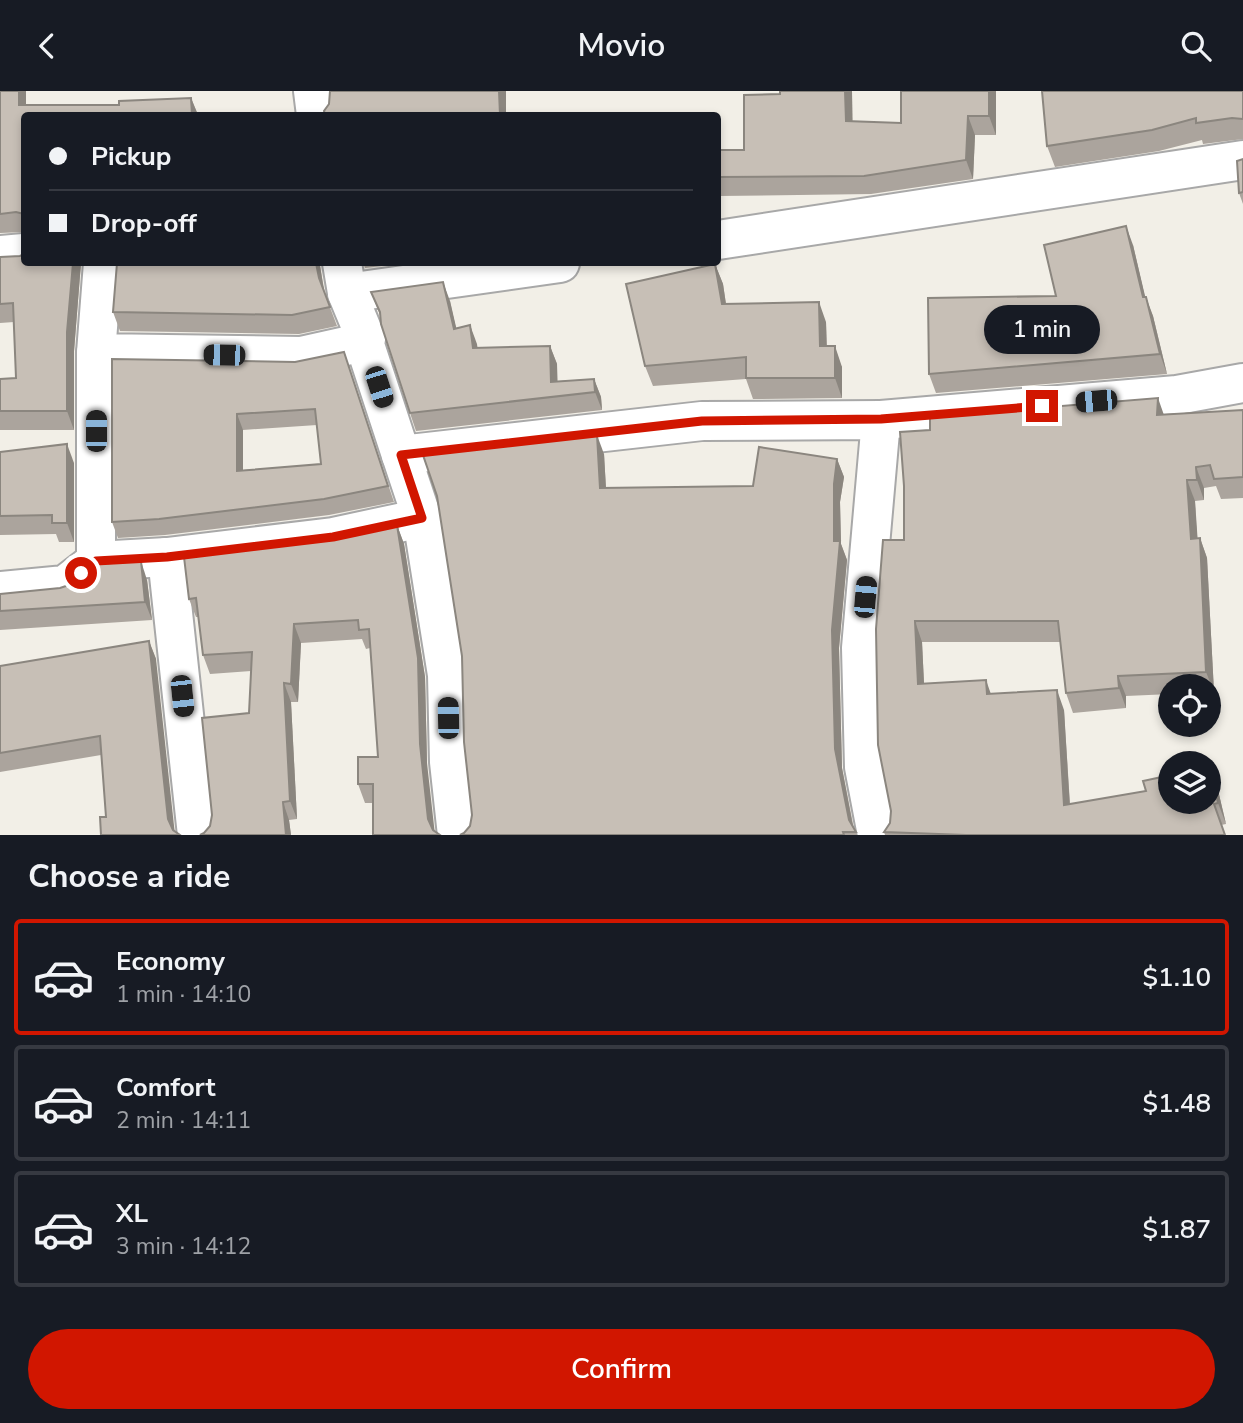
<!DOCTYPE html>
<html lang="en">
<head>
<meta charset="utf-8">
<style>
  :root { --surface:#171b24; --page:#20242c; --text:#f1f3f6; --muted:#9ea1a6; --line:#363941; --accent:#d11600 }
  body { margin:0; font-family:"Nunito Sans",sans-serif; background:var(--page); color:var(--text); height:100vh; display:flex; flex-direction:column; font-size:26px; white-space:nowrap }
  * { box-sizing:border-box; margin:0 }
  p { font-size:23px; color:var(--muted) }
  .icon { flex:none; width:38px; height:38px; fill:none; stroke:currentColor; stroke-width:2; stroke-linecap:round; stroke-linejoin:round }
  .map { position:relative; height:744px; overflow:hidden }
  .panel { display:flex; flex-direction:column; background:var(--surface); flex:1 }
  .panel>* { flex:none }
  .guide { position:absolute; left:21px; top:21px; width:700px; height:154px; border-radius:7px; box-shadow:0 4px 10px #0003; display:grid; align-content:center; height:154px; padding:0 28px; background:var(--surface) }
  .fabs { position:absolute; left:1158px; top:583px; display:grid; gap:14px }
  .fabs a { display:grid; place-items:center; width:63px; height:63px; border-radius:50%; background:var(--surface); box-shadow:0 4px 10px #0003; font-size:35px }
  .end { position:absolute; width:32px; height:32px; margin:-16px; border:9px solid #d11600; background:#fff; box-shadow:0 0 0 4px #fff }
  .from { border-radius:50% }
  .bubble { position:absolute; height:49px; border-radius:24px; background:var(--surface); box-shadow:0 4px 10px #0003; font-size:23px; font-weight:600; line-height:49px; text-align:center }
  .car { position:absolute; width:21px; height:42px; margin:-21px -10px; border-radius:9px; box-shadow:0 0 5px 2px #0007; background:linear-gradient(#222 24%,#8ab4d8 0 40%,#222 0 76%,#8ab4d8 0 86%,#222 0) }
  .guide b { display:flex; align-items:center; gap:24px; height:66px; font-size:26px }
  .guide b+b { border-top:2px solid var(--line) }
  .guide i { width:18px; height:18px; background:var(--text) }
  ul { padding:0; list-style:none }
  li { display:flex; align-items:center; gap:21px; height:116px; margin:0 14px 10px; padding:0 14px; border:4px solid var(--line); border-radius:7px }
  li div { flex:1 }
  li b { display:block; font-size:26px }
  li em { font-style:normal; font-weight:600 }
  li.current { border-color:var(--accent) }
  li>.icon { width:63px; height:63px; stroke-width:1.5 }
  h2 { padding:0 28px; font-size:32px; line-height:84px }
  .button { display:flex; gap:14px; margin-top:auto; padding:14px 28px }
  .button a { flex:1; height:80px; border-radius:42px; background:var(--accent); color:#fff; font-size:28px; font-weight:600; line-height:80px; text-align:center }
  header { display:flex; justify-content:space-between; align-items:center; height:91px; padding:0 28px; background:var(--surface); font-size:32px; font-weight:600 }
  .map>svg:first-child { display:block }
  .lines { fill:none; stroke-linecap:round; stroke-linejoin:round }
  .street-casing { stroke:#a8a8a8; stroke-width:42 }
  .street { stroke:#fff; stroke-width:38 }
  .wall { fill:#aba49d; fill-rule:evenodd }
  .shaded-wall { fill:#8b867f }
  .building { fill:#c7bfb6; stroke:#8b867f; stroke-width:2; fill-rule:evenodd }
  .route { stroke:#d11600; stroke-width:9 }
</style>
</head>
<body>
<header><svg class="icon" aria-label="back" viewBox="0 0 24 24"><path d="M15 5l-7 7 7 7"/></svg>Movio<svg class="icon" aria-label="search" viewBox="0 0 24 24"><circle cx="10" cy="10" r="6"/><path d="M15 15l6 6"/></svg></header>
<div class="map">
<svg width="1243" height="744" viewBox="0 0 1243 744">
  <rect width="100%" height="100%" fill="#f2efe7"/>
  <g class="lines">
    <defs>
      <g id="street">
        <polyline points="313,0 316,24"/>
        <polyline points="718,149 1243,69"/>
        <polyline points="0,164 24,162"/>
        <polyline points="103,172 96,262 301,265 364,251"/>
        <polyline points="342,172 347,202 366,248 364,251 401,364 702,330 881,329 861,557 864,676 877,744"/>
        <polyline points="347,202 560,172"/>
        <polyline points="96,262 96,470"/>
        <polyline points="881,329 1177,304 1243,292"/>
        <polyline points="422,427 447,584 449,671 457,744"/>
        <polyline points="167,466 197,744"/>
        <polyline points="0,500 65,494 96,470 167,466 333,446 422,427 401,364"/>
      </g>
    </defs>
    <use href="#street" class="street-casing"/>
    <use href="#street" class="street"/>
  </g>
  <g class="wall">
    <polygon points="0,0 26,0 26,14 119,14 191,7 198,24 24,24 24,141 0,142"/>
    <polygon points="780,0 852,0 852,30 901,32 996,0 996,44 975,44 973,88 871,103 719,105 720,127 718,127 718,59 744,59 780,3"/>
    <polygon points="1243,0 1243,48 1203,53 1202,49 1159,60 1055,76 1047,55"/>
    <polygon points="1243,68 1243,113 1239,102"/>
    <polygon points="1133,154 1145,206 1153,225 1167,283 936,302 929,283 1056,205"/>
    <polygon points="0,166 24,172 81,172 74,260 74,339 0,339 0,288 16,287 14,231 0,232"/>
    <polygon points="117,172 321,172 320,175 325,203 337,235 299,243 120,240 113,221"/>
    <polygon points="363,172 407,172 365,177"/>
    <polygon points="715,173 723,193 726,213 826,231 827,255 842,276 842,307 753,308 746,288 653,295 645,275"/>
    <polygon points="371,201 450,210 456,238 470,234 477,257 550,255 557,273 557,290 594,288 601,306 602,319 416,340 410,322 380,224"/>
    <path d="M112,268L349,277L394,411L329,424L165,444L118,447L112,431ZM317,334L321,373L243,379V339Z"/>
    <polygon points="1243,319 1243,407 1221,408 1216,395 1204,397 1204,409 1195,410 1197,447 1200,447 1207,467 1214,601 1209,601 1209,595 1171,595 1171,603 1126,605 1126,617 1073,622 1066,602 1060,551 922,551 924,593 991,603 1064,619 1070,713 1146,700 1210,675 1217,695 1226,733 1221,734 1225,744 885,744 884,741 890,732 891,720 904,449 1164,323"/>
    <polygon points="0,361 74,372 74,451 59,451 56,443 0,444"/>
    <polygon points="604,363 606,397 753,395 837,368 844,386 840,411 841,453 847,469 839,557 842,677 854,738 857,744 460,744 464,742 470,735"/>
    <polygon points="397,434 404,453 425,586 427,672 373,712 365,712 358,693 378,666 370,557 366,558 362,548 301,552 298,611 291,611 297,728 289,729 291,744 200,744 204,742 210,735 249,622 251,580 210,583 203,564 199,526 196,526 189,508 329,449"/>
    <polygon points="147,489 152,529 0,539 0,503"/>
    <polygon points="149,550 156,568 106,726 101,664 0,681 0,575"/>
  </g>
  <g class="shaded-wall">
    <polygon points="19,0 26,0 26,24 19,14"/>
    <polygon points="499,0 506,0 506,24 500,24"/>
    <polygon points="845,0 852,0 853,49 846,30"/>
    <polygon points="989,0 996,0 996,44 989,25"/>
    <polygon points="191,7 198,24 192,24"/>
    <polygon points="968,25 975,44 973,88 966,69"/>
    <polygon points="718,101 719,105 720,127 718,121"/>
    <polygon points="1126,135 1133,154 1150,226 1143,206"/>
    <polygon points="73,172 81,172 74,260 74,339 67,320 67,241"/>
    <polygon points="316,172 321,172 320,175 325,206 319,187"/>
    <polygon points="715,173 723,193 729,234 722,213"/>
    <polygon points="443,191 450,210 461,257 454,238"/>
    <polygon points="1146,206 1153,225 1167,283 1160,263"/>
    <polygon points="819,211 826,231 827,276 820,255"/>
    <polygon points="470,234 477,253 480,275 473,257"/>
    <polygon points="550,255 557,273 558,305 551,291"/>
    <polygon points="835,255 842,276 842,307 835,287"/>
    <polygon points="594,288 601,306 602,319 595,301"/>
    <polygon points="1158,307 1165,327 1157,324"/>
    <polygon points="237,323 243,339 243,396 237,380"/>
    <polygon points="597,344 604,363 607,416 600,397"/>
    <polygon points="67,353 74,372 74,451 67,432"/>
    <polygon points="837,368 844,386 840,411 841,453 847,469 839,557 842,677 854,741 849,729 835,658 832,539 834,393"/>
    <polygon points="1196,376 1204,397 1204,409 1197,389"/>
    <polygon points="1187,389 1195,410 1199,468 1191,448"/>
    <polygon points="397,434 404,453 425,586 427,672 435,744 428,728"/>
    <polygon points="1200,447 1207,467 1214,601 1206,581"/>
    <polygon points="141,470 147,489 152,529 145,511"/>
    <polygon points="915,530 922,551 925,613 918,593"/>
    <polygon points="294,533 301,552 298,611 291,593"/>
    <polygon points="149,550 156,568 175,744 168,728"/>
    <polygon points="1118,585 1126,605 1126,617 1119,597"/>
    <polygon points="986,589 993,609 987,603"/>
    <polygon points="284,592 291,611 297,728 290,710"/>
    <polygon points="1057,599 1064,619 1071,734 1064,714"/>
    <polygon points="1210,675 1217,695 1226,733 1218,712"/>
    <polygon points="283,711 289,729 291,744 286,744"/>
  </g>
  <g class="building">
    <polygon points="0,0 19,0 19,14 119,14 119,10 191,7 192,24 24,24 24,123 16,121 0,123"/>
    <polygon points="330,0 499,0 500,24 325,24 324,20 329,13"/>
    <polygon points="780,0 845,0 846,30 901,32 901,0 989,0 989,25 968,25 966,69 864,85 718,86 718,59 744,59 744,4 780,3"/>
    <polygon points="1042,0 1243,0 1243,28 1232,27 1196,32 1196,27 1152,39 1047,55"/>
    <polygon points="1243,68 1243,101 1239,102 1237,70"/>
    <polygon points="1126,135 1143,206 1146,206 1160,263 929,283 928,207 1056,205 1044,154"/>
    <polygon points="24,163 24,172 73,172 67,241 67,320 0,320 0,288 16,287 13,212 0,213 0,166 20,165"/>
    <polygon points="117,172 316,172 319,187 330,216 292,224 113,221"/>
    <polygon points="715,173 722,213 819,211 820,255 835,255 835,287 746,287 746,266 645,275 626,193"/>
    <polygon points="443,191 454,238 470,234 473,257 550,255 551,291 594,288 595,301 410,322 381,233 380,221 371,201"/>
    <path d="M344,261L388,395L324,408L159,428L112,431V268L295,271ZM315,318L321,373L237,380V323Z"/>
    <polygon points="1158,307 1157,324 1243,319 1243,386 1214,388 1210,374 1196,376 1197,389 1187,389 1191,448 1200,447 1206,581 1118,585 1119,597 1066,602 1058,530 915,530 918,593 986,589 987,603 1057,599 1064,714 1146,700 1143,690 1171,684 1171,710 1209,710 1210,675 1218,712 1214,713 1225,744 966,744 884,741 890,732 891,720 878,654 876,538 883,449 904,449 904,395 900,341 930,339 930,326"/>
    <polygon points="597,344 600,397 753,395 759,356 837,368 834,393 834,450 840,450 832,539 835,658 849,729 856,741 843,741 844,744 460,744 464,742 470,735 472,724 464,651 462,565 437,405 423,364"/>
    <polygon points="67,353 67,432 52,432 52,424 0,425 0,361"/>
    <polygon points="397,434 418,567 420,653 428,728 433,739 440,744 373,744 373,693 358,693 358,666 378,666 369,538 359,539 358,529 294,533 291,593 284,592 290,710 283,711 286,744 200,744 204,742 210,735 212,724 202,627 249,622 252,561 203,564 196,507 189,508 184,466 329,449"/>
    <polygon points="141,470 145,511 0,520 0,503 60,497 72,493 97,473"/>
    <polygon points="149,550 168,728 173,739 180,744 101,744 100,726 106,726 100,645 0,662 0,575"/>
  </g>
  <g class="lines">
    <polyline class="route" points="81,482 96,470 167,466 333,446 422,427 401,364 702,330 881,328 1042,315"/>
  </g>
</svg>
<div class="fabs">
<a><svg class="icon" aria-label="locate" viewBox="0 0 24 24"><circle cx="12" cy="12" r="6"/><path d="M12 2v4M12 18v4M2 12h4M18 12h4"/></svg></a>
<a><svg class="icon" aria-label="layers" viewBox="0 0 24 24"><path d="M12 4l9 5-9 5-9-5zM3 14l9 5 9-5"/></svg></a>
</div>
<i class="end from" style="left:81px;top:482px"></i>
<i class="end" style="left:1042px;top:315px"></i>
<div class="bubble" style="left:984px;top:214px;width:116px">1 min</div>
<i class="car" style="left:224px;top:264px;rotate:271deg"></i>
<i class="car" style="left:379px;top:296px;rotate:162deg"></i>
<i class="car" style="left:1096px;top:310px;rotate:265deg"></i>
<i class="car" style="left:96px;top:340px;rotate:0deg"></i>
<i class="car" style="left:865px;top:506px;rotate:5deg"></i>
<i class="car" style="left:182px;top:605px;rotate:174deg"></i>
<i class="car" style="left:448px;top:627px;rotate:359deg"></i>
<div class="guide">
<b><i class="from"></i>Pickup</b>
<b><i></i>Drop-off</b>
</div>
</div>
<section class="panel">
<h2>Choose a ride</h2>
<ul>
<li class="current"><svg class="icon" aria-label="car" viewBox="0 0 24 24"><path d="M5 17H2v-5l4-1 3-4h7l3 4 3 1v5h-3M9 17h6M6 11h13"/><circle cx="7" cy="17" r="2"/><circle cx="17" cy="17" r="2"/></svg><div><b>Economy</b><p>1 min · 14:10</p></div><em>$1.10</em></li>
<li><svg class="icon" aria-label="car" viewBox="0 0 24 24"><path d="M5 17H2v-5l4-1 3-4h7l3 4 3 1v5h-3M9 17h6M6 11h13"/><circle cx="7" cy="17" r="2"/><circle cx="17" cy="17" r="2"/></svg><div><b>Comfort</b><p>2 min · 14:11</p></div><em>$1.48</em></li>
<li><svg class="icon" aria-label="car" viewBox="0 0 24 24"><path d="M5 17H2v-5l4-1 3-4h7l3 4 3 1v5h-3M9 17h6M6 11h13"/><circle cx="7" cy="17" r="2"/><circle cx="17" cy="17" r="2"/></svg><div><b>XL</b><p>3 min · 14:12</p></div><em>$1.87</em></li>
</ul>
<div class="button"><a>Confirm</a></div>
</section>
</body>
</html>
